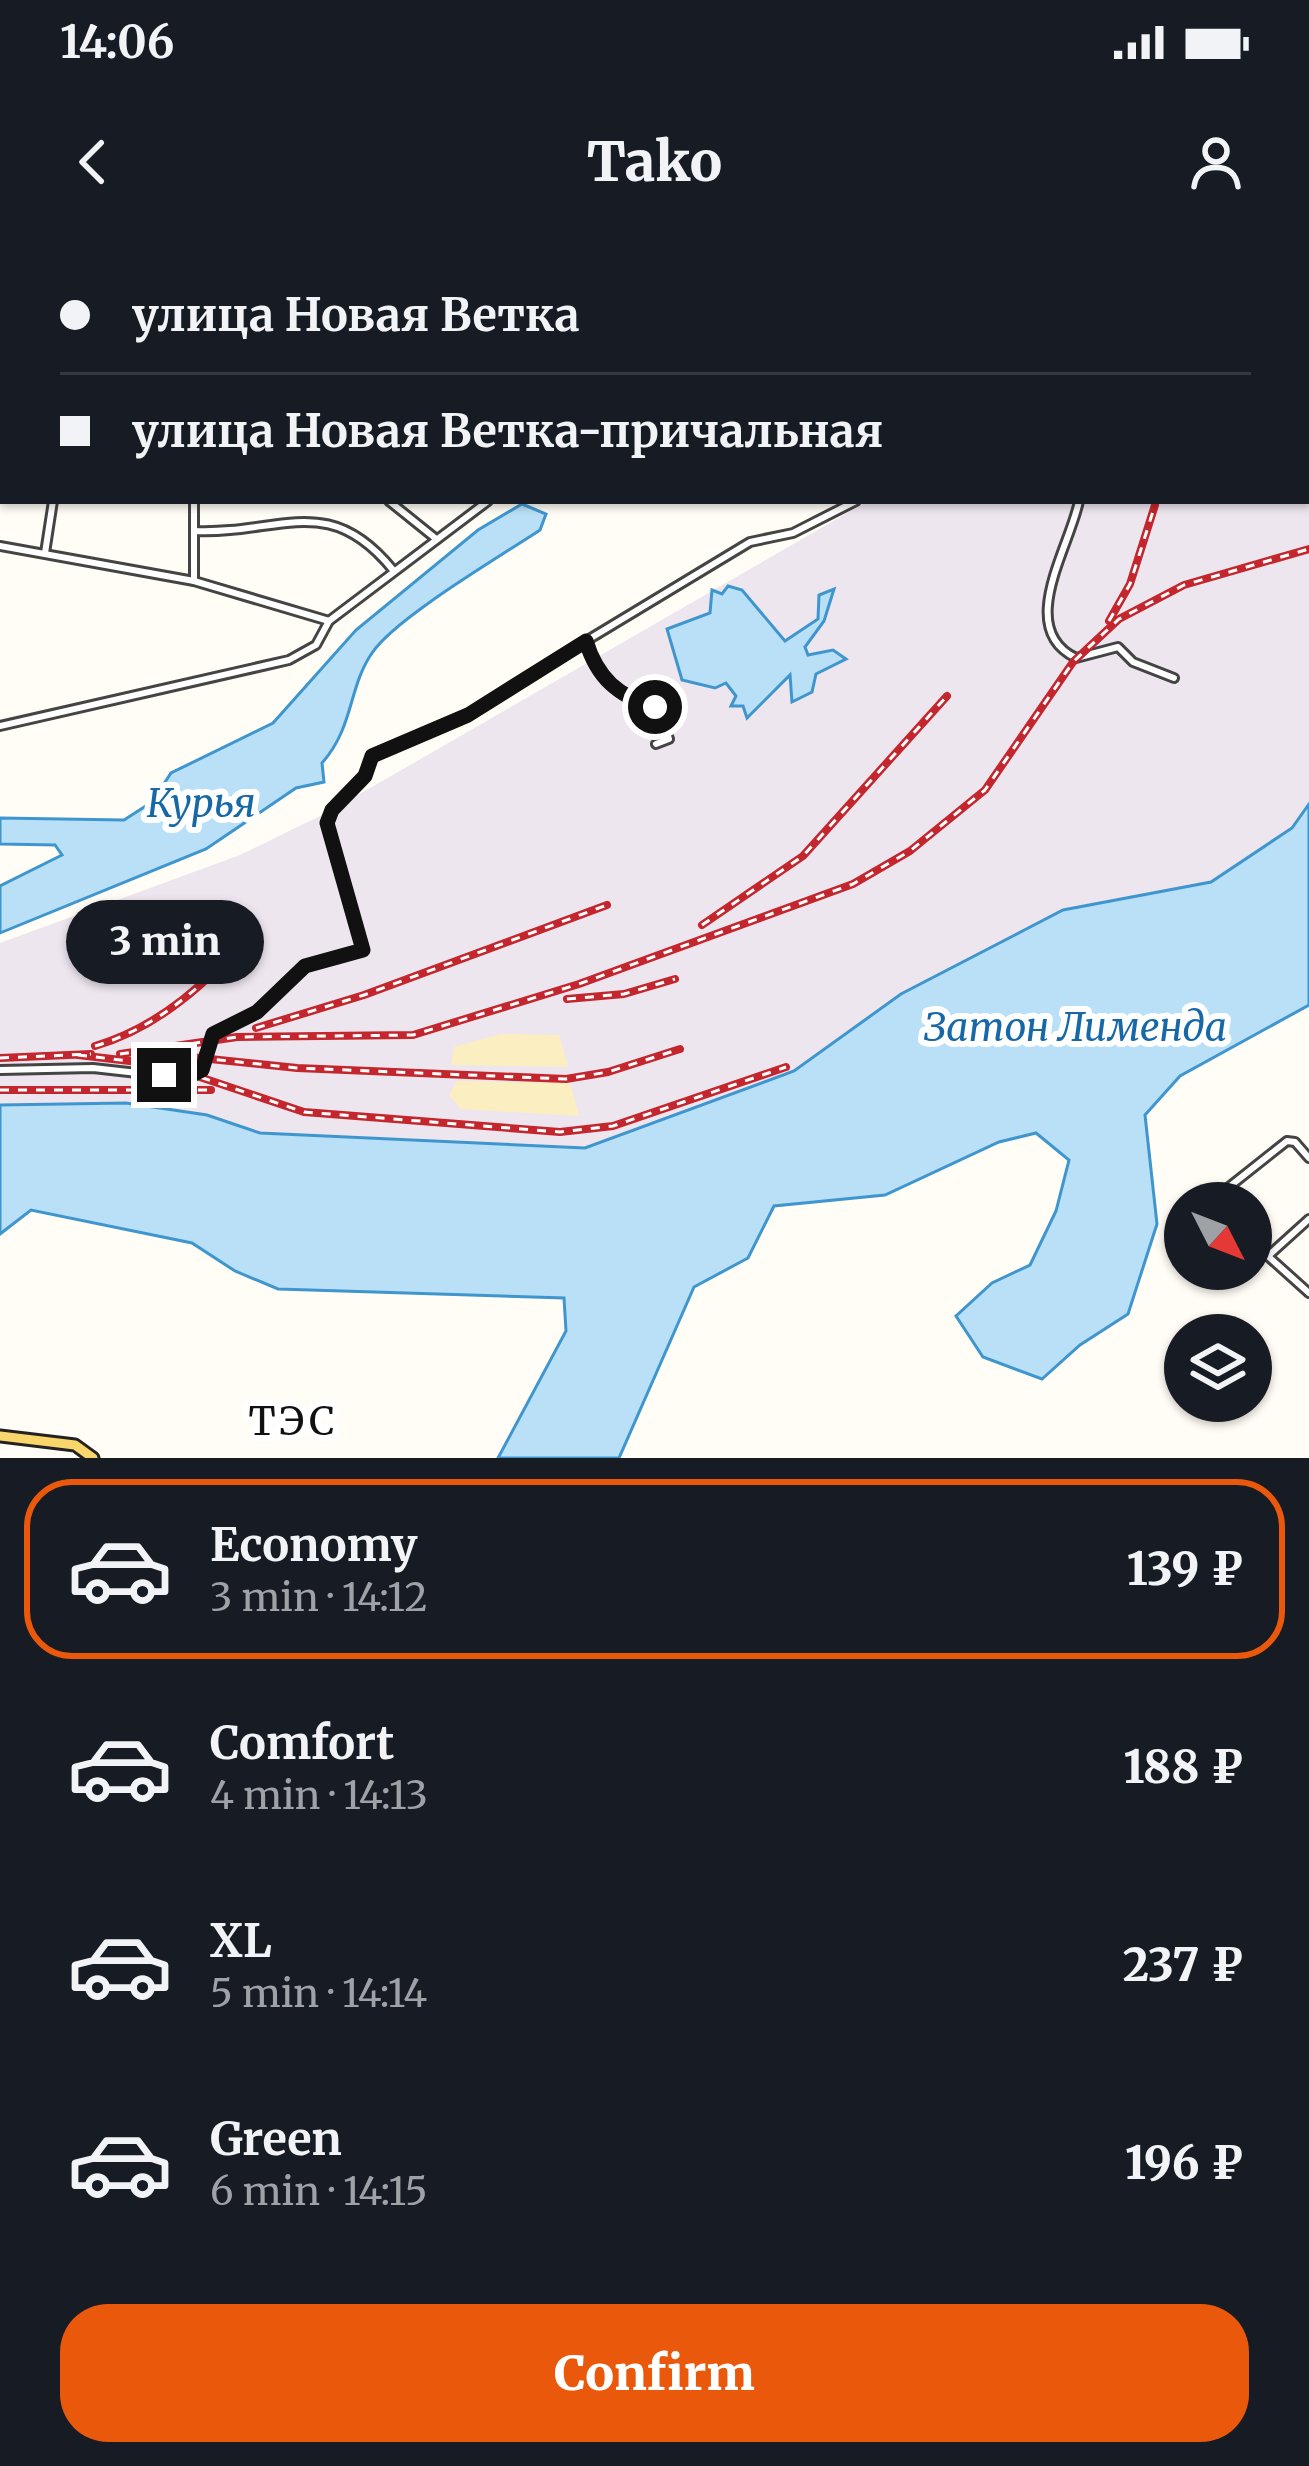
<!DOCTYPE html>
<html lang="en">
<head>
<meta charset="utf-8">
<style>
  :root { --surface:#171b24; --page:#242831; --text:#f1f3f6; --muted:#9ea1a6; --line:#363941; --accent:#ea580c }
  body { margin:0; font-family:Merriweather,serif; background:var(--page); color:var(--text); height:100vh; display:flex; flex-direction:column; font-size:45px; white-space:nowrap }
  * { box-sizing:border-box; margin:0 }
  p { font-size:39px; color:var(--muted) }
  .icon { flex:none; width:66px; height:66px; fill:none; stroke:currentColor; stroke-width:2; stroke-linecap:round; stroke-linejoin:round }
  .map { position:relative; height:1218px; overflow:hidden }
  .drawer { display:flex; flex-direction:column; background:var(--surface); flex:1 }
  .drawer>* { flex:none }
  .guide { position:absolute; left:0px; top:0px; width:1311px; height:264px; box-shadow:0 3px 9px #0004; display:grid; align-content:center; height:264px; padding:0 60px; background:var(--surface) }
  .needle { width:78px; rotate:132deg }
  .controls { position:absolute; left:1164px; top:942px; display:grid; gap:24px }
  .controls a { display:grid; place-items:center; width:108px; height:108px; border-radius:50%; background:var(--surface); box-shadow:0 3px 9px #0004; font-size:60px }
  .end { position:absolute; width:54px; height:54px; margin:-27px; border:15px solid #111; background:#fff; box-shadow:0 0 0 6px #fff }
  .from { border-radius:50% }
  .bubble { position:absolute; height:84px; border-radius:42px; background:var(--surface); box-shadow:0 3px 9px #0004; font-size:39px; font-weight:800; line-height:84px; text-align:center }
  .guide b { display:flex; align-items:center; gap:42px; height:114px; font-size:45px }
  .guide b+b { border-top:3px solid var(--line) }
  .guide i { width:30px; height:30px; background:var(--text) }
  ul { padding:21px 0 0; list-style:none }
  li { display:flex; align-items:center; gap:36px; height:180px; margin:0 24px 18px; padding:0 36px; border:6px solid transparent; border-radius:48px }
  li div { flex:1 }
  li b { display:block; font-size:45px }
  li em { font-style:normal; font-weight:800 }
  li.current { border-color:var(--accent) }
  li>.icon { width:108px; height:108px; stroke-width:1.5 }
  .primary-button { display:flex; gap:24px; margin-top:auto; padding:24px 60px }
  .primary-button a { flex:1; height:138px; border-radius:48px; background:var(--accent); color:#fff; font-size:48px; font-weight:800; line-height:138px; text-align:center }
  .status { display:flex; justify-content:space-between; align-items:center; height:84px; padding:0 60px; background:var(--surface); direction:ltr }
  .status svg { height:33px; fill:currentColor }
  header { display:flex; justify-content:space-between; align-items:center; height:156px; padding:0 60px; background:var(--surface); font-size:54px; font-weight:800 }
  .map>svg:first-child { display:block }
  .industrial { fill:#eee6ef }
  .sand { fill:#fbeec1 }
  .water { fill:#b9e0f7; stroke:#3f96cf; stroke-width:3 }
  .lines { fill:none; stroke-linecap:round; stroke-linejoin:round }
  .stream { stroke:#3f96cf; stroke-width:3 }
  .river { stroke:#b9e0f7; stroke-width:12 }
  .minor-casing { stroke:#444; stroke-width:12 }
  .major-casing { stroke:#222; stroke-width:15 }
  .minor { stroke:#fff; stroke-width:6 }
  .major { stroke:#f9d66b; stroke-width:9 }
  .rail-casing { stroke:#c4262e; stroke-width:8 }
  .rail { stroke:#fff; stroke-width:3; stroke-dasharray:9; stroke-linecap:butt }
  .route { stroke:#111; stroke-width:15 }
  .labels { text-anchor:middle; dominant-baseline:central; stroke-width:12; stroke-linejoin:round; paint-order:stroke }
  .water-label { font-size:39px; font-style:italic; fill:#1768a6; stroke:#fff }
  .neighbourhood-label { font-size:39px; letter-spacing:3px; fill:#111; stroke:#fff }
</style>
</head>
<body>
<div class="status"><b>14:06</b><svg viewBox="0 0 49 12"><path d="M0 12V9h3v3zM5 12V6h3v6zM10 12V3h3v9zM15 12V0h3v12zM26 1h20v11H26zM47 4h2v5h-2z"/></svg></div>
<header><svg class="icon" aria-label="back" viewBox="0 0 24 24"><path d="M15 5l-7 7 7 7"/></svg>Tako<svg class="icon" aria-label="person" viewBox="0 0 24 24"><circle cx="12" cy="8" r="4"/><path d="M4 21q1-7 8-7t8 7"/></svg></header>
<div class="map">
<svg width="1309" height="1218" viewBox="0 0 1309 1218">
  <rect width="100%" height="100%" fill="#fffdf5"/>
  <polygon class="industrial" points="1309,132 1309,564 1292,588 1211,642 1063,670 901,754 794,831 585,908 260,893 207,875 126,863 0,865 0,703 240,615 332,570 868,261 1308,261"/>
  <g class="sand">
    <polygon points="501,794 559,795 568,827 451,825 454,807"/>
    <polygon points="457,841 570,843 579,876 461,869 449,855"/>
  </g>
  <g class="water">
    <path d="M522,264L546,274L540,290C501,316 395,378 372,413C348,448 354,487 322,523L324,542L296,548L206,609L0,693V646L62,615L55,605L0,604V578L124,580L152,562L171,533L273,483L356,390L478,290Z"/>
    <polygon points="728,346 742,350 785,401 818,379 819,355 834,349 824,381 805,407 808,415 833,410 846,419 816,434 812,452 792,462 790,435 747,478 743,466 731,466 736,456 726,443 715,448 682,440 667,389 710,373 712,350 722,354"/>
    <polygon points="1309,564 1309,765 1180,836 1145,875 1157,984 1128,1074 1080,1105 1042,1139 983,1117 956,1076 992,1043 1030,1025 1056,971 1069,920 1036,893 999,902 885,955 774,966 748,1018 694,1047 619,1218 498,1218 566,1091 564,1058 278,1049 235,1031 192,1003 31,970 0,994 0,865 126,863 207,875 260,893 585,908 794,831 901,754 1063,670 1211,642 1292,588"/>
  </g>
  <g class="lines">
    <polyline class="stream" points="1308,15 1309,15"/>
    <polyline class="river" points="413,3 418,0"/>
    <defs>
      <g id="minor">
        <polyline points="358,0 358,3"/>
        <polyline points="929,0 932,3"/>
        <polyline points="208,3 208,0"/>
        <polyline points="0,14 3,15"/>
        <polyline points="0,102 3,78"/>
        <polyline points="389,261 435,298"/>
        <path d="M1079,261C1070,307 1015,389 1076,418L1118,407L1133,422L1174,438"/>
        <path d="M194,291C279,295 328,250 393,330"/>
        <polyline points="0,306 194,341 329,381"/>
        <polyline points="45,313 53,261"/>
        <polyline points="194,341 194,261"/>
        <polyline points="0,486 289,420 316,405 329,381 488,261"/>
        <path d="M656,504L669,499L658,468C620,457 598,440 586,401L750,302L793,293L856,261"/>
        <polyline points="0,830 93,828 182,838 198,832 213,794 257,771 305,726 363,710 327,583 332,570 365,536 372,516 468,475 586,401"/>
        <polyline points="1210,962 1287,901 1295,902 1309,918"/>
        <polyline points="1197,963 1204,958 1210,962"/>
        <polyline points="1251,1001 1309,1053"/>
        <polyline points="1268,1016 1309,979"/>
      </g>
      <polyline id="major" points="0,1196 75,1205 93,1218"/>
    </defs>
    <use href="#minor" class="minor-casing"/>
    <use href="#major" class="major-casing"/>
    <use href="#minor" class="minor"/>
    <use href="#major" class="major"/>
    <defs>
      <g id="rail">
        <polyline points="1109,381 1130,344 1155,265"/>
        <polyline points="702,685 803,616 947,456"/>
        <polyline points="567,759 624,754 675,739"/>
        <polyline points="256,788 364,755 607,665"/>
        <path d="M95,806C160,787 209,741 253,691"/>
        <polyline points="120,814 237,797 413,795 579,744 853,644 910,611 985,550 1073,422 1119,379 1184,345 1309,309"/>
        <polyline points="78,815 164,825 304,872 560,892 613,886 786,827"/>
        <polyline points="181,816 297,828 566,839 608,832 680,809"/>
        <polyline points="0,818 91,814"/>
        <polyline points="0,850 211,850"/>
      </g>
    </defs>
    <use href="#rail" class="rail-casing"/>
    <use href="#rail" class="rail"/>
  </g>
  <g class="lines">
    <path class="route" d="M164,835L188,837L202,830L213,794L257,772L305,726L363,710L327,583L332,570L365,536L372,516L468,475L586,401C597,438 619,457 655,467"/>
  </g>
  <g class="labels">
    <g class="water-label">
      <text x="201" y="563">Курья</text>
      <text x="1075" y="787">Затон Лименда</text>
    </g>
    <g class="neighbourhood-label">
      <text x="293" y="1181">ТЭС</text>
    </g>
  </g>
</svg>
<div class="controls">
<a><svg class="needle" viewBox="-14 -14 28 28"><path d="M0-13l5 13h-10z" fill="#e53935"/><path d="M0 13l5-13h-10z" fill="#9ea1a6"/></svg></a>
<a><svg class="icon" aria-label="layers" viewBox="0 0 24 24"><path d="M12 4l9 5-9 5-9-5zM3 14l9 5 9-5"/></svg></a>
</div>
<i class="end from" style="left:655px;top:467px"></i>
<i class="end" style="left:164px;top:835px"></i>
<div class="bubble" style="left:66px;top:660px;width:198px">3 min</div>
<div class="guide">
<b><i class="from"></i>улица Новая Ветка</b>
<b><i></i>улица Новая Ветка-причальная</b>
</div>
</div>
<section class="drawer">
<ul>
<li class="current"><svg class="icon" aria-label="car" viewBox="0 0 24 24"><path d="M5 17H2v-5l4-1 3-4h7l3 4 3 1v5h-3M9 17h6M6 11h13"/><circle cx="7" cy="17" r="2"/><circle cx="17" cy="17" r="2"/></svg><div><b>Economy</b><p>3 min · 14:12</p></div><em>139 ₽</em></li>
<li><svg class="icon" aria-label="car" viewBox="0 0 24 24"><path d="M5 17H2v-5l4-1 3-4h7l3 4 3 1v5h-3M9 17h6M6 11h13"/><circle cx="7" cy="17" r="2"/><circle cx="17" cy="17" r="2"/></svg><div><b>Comfort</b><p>4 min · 14:13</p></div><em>188 ₽</em></li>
<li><svg class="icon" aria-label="car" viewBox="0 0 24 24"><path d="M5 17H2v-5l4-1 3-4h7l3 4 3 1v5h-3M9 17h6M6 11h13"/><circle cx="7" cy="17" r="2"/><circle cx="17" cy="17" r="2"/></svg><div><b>XL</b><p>5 min · 14:14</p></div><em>237 ₽</em></li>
<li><svg class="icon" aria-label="car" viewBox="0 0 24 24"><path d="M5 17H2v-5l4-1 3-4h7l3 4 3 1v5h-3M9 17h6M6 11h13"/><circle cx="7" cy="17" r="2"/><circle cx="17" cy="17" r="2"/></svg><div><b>Green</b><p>6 min · 14:15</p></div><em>196 ₽</em></li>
</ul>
<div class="primary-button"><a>Confirm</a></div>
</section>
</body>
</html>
